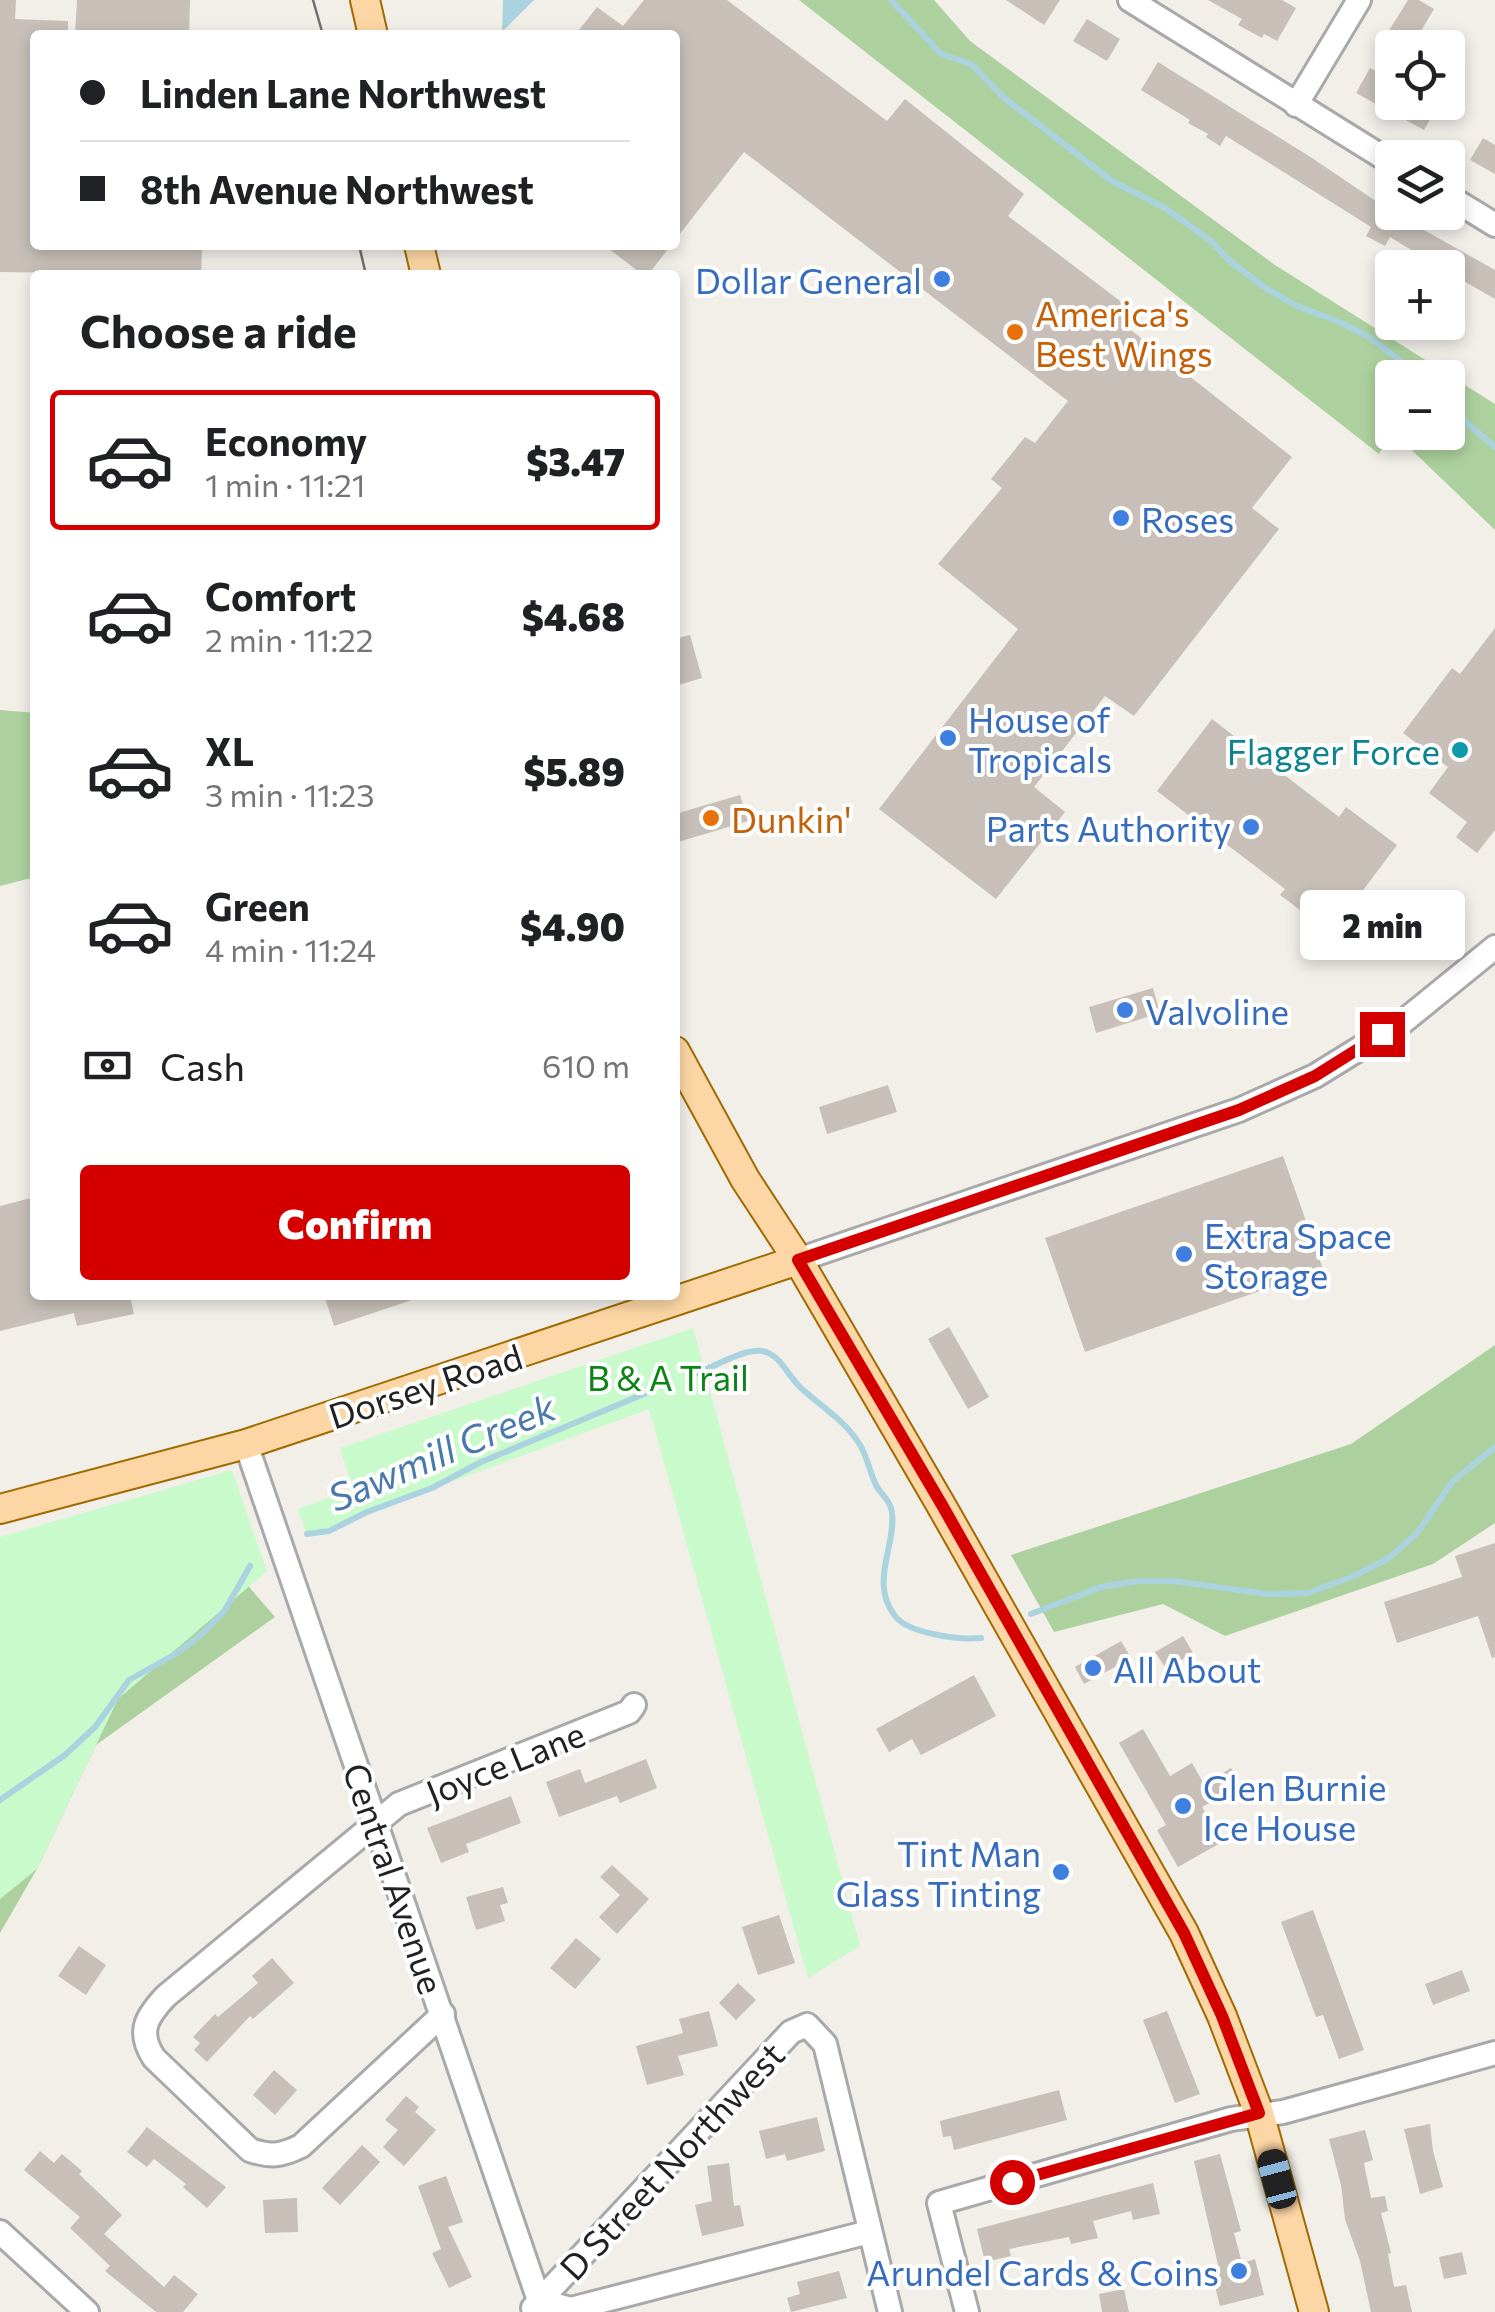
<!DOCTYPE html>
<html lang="en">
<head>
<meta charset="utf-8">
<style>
  :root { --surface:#fff; --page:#f2f2f2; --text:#202124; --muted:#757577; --line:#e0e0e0; --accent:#d40000 }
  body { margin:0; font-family:Commissioner,sans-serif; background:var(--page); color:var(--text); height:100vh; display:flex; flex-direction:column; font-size:38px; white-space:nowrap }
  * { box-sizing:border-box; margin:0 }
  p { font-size:32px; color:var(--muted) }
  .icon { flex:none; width:55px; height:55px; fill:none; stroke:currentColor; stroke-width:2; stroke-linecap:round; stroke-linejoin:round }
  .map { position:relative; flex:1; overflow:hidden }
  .details { position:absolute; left:30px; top:270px; width:650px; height:1030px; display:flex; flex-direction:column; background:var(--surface); border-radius:10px; box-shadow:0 5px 15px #0003 }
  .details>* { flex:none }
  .hud { position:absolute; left:30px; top:30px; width:650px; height:220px; border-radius:10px; box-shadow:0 5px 15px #0003; display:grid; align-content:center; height:220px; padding:0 50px; background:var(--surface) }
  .tools { position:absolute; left:1375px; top:30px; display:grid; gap:20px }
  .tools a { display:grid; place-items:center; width:90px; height:90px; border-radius:10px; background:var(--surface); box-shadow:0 5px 15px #0003; font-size:50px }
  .end { position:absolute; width:45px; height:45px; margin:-22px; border:12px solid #d40000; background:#fff; box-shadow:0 0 0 5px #fff }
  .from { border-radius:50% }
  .bubble { position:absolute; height:70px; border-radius:10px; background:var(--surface); box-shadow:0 5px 15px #0003; font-size:32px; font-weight:800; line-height:70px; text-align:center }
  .car { position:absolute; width:30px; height:60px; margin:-30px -15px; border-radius:12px; box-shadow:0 0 8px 2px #0007; background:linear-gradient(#222 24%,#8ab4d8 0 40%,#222 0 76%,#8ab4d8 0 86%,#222 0) }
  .hud b { display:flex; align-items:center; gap:35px; height:95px; font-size:38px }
  .hud b+b { border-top:2px solid var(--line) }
  .hud i { width:25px; height:25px; background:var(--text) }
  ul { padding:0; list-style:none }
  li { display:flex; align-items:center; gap:30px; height:140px; margin:0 20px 15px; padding:0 30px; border:5px solid transparent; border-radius:10px }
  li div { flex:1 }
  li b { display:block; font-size:38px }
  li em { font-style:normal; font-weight:800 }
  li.active { border-color:var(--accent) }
  li>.icon { width:90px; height:90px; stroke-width:1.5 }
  h2 { padding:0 50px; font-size:45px; line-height:120px }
  .pay { display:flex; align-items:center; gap:25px; height:110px; padding:0 50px; font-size:38px }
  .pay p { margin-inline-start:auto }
  .cta { display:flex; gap:20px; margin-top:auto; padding:20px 50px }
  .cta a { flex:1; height:115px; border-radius:10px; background:var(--accent); color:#fff; font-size:40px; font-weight:800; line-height:115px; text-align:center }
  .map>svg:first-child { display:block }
  .forest { fill:#add19e }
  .park { fill:#c8facc }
  .water { fill:#aad3df }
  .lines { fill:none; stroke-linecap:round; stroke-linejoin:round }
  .stream { stroke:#aad3df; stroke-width:6 }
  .building { fill:#c7bfb8 }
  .minor-casing { stroke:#a9a9a9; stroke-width:28 }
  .major-casing { stroke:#a06b00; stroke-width:32 }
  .minor { stroke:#fff; stroke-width:22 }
  .major { stroke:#fcd6a4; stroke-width:28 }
  .tram { stroke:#707070; stroke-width:2.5 }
  .route { stroke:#d40000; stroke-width:12 }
  .shop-dot { fill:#3f7fe0; stroke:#fff; stroke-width:4 }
  .food-dot { fill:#e8710a; stroke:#fff; stroke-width:4 }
  .culture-dot { fill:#0f9aa8; stroke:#fff; stroke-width:4 }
  .labels { text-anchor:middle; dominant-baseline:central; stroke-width:8; stroke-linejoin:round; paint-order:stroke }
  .shop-label { font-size:35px; fill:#366cbe; stroke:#fff; text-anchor:start }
  .food-label { font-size:35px; fill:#c56008; stroke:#fff; text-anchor:start }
  .culture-label { font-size:35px; fill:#0d838f; stroke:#fff; text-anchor:end }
  .park-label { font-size:35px; fill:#0c8416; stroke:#fff }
  .street-label { font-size:35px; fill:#222; stroke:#fff }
  .water-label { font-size:38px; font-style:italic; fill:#4a7aab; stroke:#fff }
</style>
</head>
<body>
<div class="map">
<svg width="1495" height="2312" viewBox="0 0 1495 2312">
  <rect width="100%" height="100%" fill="#f2efe9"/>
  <g class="forest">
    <polygon points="799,0 934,0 970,41 1275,265 1495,404 1495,530 1394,433 1448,432 1448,378 1392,378 1392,431 1379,454"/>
    <polygon points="0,710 35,713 35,877 0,886"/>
    <polygon points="1495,1345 1495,1523 1433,1564 1225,1636 1163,1604 1054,1632 1011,1555 1351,1444"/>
    <polygon points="216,1549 275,1617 96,1745 37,1869 0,1933 0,1644"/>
  </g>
  <g class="park">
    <polygon points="693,1328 860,1946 808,1978 649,1409 307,1535 298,1509 353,1489 340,1448"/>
    <polygon points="232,1470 267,1571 118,1699 37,1869 0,1899 0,1537"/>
  </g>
  <polygon class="water" points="503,0 534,0 502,32"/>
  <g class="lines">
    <g class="stream">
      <polyline points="891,0 941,54 971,64 1003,97 1112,181 1165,208 1211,241 1230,261 1264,287 1299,307 1340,322 1369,337 1423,378"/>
      <polyline points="1448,398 1468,424 1495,447"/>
      <path d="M698,1373C715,1366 743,1349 762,1351C780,1354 788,1376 800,1387C821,1407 844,1419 860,1445C868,1458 870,1474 877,1487C883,1496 891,1502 892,1513C896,1546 869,1583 895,1616C909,1634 959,1640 981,1638"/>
      <polyline points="307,1534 329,1531 367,1512 432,1488 481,1462 651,1391"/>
      <polyline points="1031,1614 1101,1587 1138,1581 1173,1581 1267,1594 1308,1593 1354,1576 1389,1558 1417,1533 1452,1482 1495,1447"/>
      <polyline points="0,1800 65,1755 95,1727 129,1680 179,1652 203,1633 225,1610 250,1566"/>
    </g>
  </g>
  <g class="building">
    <polygon points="0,0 16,0 15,19 68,21 68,35 35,35 35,245 202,247 201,275 0,272"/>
    <polygon points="77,0 190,0 189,35 75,35"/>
    <polygon points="644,0 727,0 887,121 905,99 1024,194 1008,216 1136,313 1127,327 1292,457 1252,508 1279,529 1134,716 1105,696 1034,787 1065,812 996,899 879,809 1018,629 938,564 1002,488 991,479 1025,437 1035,443 1068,401 744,152 675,240 675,35 575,35 597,7 623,26"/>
    <polygon points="1006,0 1060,0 1044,25"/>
    <polygon points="1208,0 1282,0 1296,8 1277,41 1264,34 1262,38 1238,25 1242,19"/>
    <polygon points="1408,0 1419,0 1434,9 1411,48 1402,48 1385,37"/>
    <polygon points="1087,19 1120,39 1107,61 1073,41"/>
    <polygon points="1158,62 1312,158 1392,212 1495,270 1495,299 1448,272 1448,268 1441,268 1390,237 1385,246 1366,236 1371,227 1226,136 1220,146 1206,137 1208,134 1188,123 1190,120 1141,90"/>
    <polygon points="1370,68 1392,80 1392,102 1424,102 1436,109 1424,130 1356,93"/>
    <polygon points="1483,138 1495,145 1495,174 1470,160"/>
    <polygon points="604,245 671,245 648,275 643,275"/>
    <polygon points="1495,628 1495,830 1477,853 1456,837 1467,822 1429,793 1448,767 1403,733 1452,668 1460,674"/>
    <polygon points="690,635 702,678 675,686 675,639"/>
    <polygon points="1212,719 1339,817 1346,807 1397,845 1331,933 1280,895 1285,889 1157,791"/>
    <polygon points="740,795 748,821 675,843 675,814"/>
    <polygon points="1153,988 1160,1013 1096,1033 1089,1007"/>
    <polygon points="888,1085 897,1112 827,1134 819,1107"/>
    <polygon points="1283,1156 1323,1269 1085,1352 1045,1238"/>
    <polygon points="35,1197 35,1295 130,1295 134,1314 77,1326 74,1313 0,1331 0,1206"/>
    <polygon points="324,1295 417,1295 418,1298 334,1326"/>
    <polygon points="949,1327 989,1397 968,1409 928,1339"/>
    <polygon points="1495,1543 1495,1657 1492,1658 1478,1616 1397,1643 1384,1602 1462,1577 1455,1556"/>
    <polygon points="1183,1636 1193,1653 1166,1669 1155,1652"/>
    <polygon points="1121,1641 1131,1658 1084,1684 1075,1667"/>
    <polygon points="974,1675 996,1716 921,1755 912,1739 889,1752 876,1729"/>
    <polygon points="1143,1729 1170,1776 1192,1763 1204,1784 1231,1768 1241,1785 1202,1807 1222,1842 1178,1867 1157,1830 1166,1825 1119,1743"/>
    <polygon points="646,1759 657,1788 620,1803 617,1796 559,1817 546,1782 580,1769 585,1783"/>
    <polygon points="511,1796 521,1823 466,1844 469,1852 441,1863 427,1828"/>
    <polygon points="612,1865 649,1899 617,1934 599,1917 620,1895 600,1877"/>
    <polygon points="503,1887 508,1903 500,1905 505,1921 476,1930 466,1897"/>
    <polygon points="1313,1910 1364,2050 1339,2059 1323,2015 1316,2017 1281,1922"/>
    <polygon points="779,1915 795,1963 758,1975 742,1927"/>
    <polygon points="576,1938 601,1959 575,1989 550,1968"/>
    <polygon points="79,1946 106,1965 86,1995 58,1976"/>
    <polygon points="272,1958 294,1983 253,2019 250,2016 207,2062 194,2050 200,2043 193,2037 215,2014 218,2017 258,1983 252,1976"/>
    <polygon points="1462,1970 1470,1991 1433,2005 1425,1984"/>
    <polygon points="738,1983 756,2000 736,2020 719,2003"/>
    <polygon points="709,2011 718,2046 678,2056 684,2075 647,2085 636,2046 683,2033 679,2019"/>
    <polygon points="1167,2011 1200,2094 1175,2103 1143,2020"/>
    <polygon points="274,2070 297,2090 275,2115 253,2095"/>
    <polygon points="1059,2090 1067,2120 954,2150 951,2136 943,2137 940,2121"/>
    <polygon points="406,2096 419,2107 415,2112 436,2130 404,2166 383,2147 398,2130 385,2120"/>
    <polygon points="817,2117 825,2151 787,2161 785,2154 766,2159 759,2131"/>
    <polygon points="1430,2124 1433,2151 1443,2187 1420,2194 1404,2129"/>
    <polygon points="147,2127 226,2187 207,2208 183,2187 186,2184 154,2159 147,2167 127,2152"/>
    <polygon points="1365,2130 1373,2160 1364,2163 1371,2198 1385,2196 1388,2211 1381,2213 1391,2253 1388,2254 1394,2287 1406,2285 1412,2312 1371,2312 1360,2261 1345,2219 1341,2185 1329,2139"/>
    <polygon points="362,2145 380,2162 340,2205 322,2188"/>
    <polygon points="40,2151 54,2163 62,2154 82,2171 79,2174 122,2215 104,2234 164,2287 174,2275 198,2294 183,2312 156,2312 105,2271 110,2266 70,2228 80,2217 24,2170"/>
    <polygon points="1220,2154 1241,2231 1234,2233 1242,2263 1255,2259 1264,2295 1220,2306 1211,2271 1219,2269 1194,2161"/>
    <polygon points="729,2163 734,2206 740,2205 744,2226 702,2236 695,2205 712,2201 707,2166"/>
    <polygon points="446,2176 463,2222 448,2227 472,2277 449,2288 432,2253 441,2249 418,2186"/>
    <polygon points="1153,2183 1160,2214 1133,2220 1131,2211 1093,2221 1098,2238 1071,2244 1069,2237 1009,2249 1011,2256 985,2262 977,2229"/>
    <polygon points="297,2198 298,2232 265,2233 263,2200"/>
    <polygon points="1462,2252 1467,2274 1444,2279 1439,2257"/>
    <polygon points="839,2271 847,2298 791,2312 787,2298 800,2294 797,2282"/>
    <polygon points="1124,2289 1129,2312 1102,2312 1099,2294"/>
  </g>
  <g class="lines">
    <defs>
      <g id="minor">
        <polyline points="1130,0 1392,163"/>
        <polyline points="1296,105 1359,0"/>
        <polyline points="1448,196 1495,225"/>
        <polyline points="798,1260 1239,1110 1315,1076 1404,1021 1495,947"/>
        <polyline points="246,1444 543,2312"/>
        <path d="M443,2014L301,2146C281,2156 270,2157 250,2150L154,2058C137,2032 146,2017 166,1996L399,1804L629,1712L634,1705"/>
        <polyline points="0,2232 87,2312"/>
        <polyline points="540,2301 571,2309 869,2232"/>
        <polyline points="533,2308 791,2032 807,2025 825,2044 890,2312"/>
        <polyline points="967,2312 939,2203 1231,2119 1283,2112 1495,2053"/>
      </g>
      <g id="major">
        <polyline points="365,0 373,35"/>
        <polyline points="419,245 426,275"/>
        <polyline points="675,1051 745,1179 798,1260 941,1505 1184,1933 1222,2016 1259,2113 1314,2312"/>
        <polyline points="0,1509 246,1444 798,1260"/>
      </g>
    </defs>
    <use href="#minor" class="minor-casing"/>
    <use href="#major" class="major-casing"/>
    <use href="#minor" class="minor"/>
    <use href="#major" class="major"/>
    <g class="tram">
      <polyline points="313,0 323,35"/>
      <polyline points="359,245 366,275"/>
    </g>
  </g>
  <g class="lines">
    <polyline class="route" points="1012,2182 1259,2113 1222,2016 1184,1933 942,1505 798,1260 1239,1110 1315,1076 1382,1034"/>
  </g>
  <g class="shop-dot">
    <circle cx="942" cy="279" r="10"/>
    <circle cx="1121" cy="518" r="10"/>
    <circle cx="948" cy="738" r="10"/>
    <circle cx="1251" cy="827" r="10"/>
    <circle cx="1125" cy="1010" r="10"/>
    <circle cx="1184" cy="1254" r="10"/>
    <circle cx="1093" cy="1668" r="10"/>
    <circle cx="1183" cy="1806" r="10"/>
    <circle cx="1061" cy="1872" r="10"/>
    <circle cx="1239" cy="2271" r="10"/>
  </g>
  <g class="food-dot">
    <circle cx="1015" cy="332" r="10"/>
    <circle cx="711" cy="818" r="10"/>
  </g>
  <circle class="culture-dot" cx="1460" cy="750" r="10"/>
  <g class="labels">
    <g class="shop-label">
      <text x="922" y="279" text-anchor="end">Dollar General</text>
      <text x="1141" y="518">Roses</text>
      <text x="968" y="718">House of<tspan x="968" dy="40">Tropicals</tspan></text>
      <text x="1231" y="827" text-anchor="end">Parts Authority</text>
      <text x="1145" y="1010">Valvoline</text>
      <text x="1204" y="1234">Extra Space<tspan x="1204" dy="40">Storage</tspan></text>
      <text x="1113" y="1668">All About</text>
      <text x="1203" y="1786">Glen Burnie<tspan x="1203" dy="40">Ice House</tspan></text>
      <text x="1041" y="1852" text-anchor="end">Tint Man<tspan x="1041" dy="40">Glass Tinting</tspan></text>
      <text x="1219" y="2271" text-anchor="end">Arundel Cards &amp; Coins</text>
    </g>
    <g class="food-label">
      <text x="1035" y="312">America's<tspan x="1035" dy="40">Best Wings</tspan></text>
      <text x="731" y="818">Dunkin'</text>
    </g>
    <g class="culture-label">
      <text x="1440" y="750">Flagger Force</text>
    </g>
    <g class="park-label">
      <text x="668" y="1376">B &amp; A Trail</text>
    </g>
    <g class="street-label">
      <text transform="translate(425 1385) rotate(-18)">Dorsey Road</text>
      <text transform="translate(505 1762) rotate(-22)">Joyce Lane</text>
      <text transform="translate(395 1878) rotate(71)">Central Avenue</text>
      <text transform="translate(671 2160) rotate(-47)">D Street Northwest</text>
    </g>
    <g class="water-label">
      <text transform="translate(441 1451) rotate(-23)">Sawmill Creek</text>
    </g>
  </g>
</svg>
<div class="tools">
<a><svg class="icon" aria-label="locate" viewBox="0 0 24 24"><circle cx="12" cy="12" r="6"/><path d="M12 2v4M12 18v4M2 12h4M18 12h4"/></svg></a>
<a><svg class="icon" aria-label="layers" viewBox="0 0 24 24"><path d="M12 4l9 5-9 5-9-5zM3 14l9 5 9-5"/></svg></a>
<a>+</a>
<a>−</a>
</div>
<i class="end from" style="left:1012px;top:2182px"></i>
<i class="end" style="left:1382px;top:1034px"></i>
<div class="bubble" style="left:1300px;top:890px;width:165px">2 min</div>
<i class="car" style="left:1277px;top:2179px;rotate:345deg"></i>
<div class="hud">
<b><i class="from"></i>Linden Lane Northwest</b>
<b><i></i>8th Avenue Northwest</b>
</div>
<section class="details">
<h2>Choose a ride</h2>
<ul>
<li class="active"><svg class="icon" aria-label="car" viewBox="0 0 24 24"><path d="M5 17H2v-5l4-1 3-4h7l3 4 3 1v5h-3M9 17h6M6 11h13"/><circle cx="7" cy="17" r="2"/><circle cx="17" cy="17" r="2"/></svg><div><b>Economy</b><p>1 min · 11:21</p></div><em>$3.47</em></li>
<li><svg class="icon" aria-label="car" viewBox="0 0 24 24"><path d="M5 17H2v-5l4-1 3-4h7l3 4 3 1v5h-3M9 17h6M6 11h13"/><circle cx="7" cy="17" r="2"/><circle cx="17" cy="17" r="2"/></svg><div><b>Comfort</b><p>2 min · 11:22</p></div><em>$4.68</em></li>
<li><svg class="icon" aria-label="car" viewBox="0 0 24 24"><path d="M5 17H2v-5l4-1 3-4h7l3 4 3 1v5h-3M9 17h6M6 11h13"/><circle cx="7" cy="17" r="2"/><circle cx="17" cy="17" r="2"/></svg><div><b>XL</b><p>3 min · 11:23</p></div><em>$5.89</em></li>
<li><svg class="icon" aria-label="car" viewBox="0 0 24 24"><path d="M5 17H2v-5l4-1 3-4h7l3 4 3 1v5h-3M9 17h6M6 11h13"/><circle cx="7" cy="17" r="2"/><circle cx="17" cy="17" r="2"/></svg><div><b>Green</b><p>4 min · 11:24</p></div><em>$4.90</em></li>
</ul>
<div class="pay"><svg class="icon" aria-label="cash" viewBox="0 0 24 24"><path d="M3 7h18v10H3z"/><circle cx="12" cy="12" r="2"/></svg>Cash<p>610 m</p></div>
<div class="cta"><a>Confirm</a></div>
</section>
</div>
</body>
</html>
